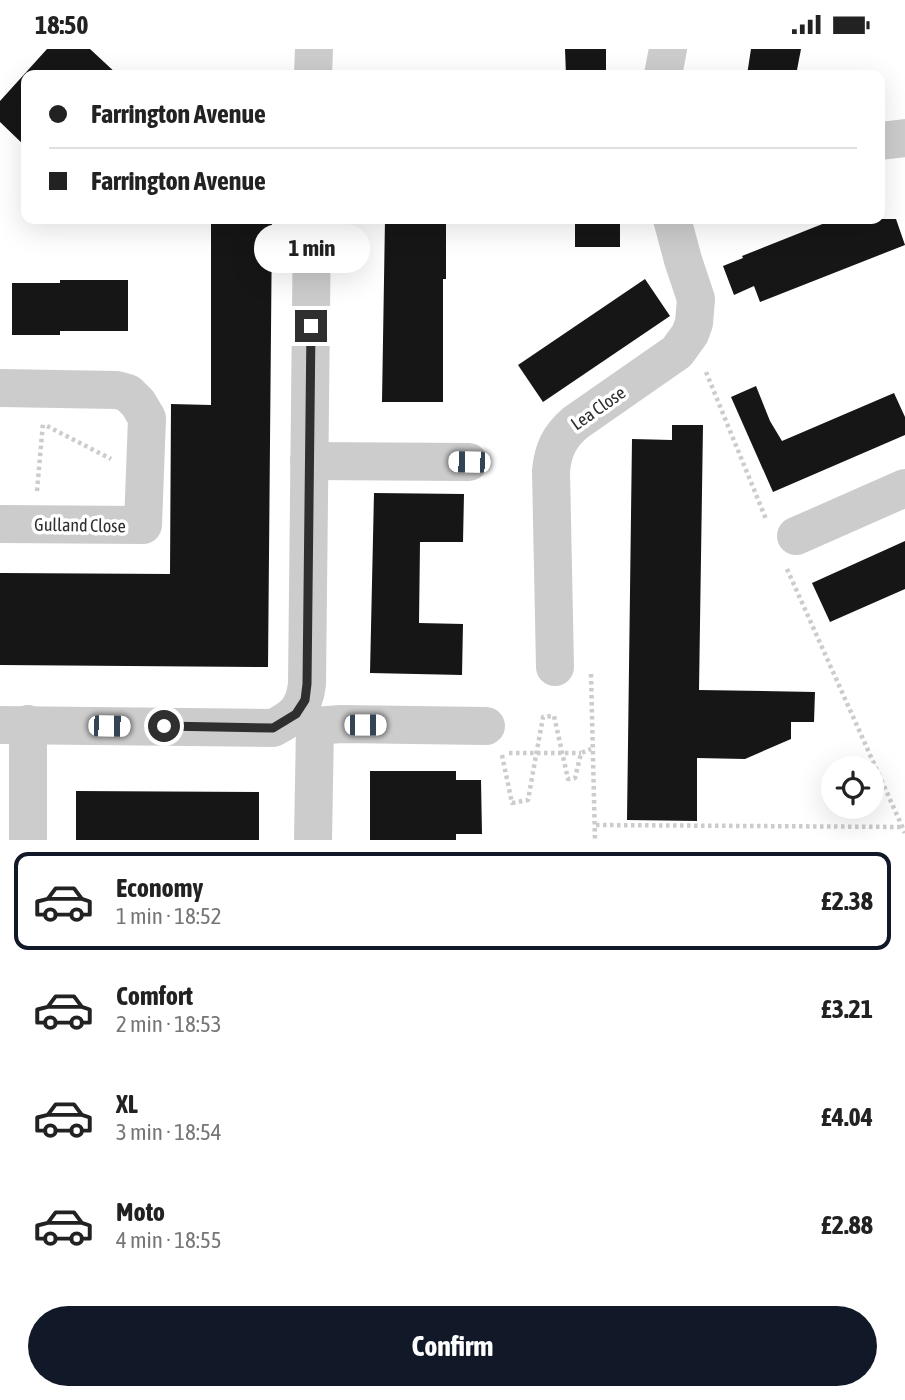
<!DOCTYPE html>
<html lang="en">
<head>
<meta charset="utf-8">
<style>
  :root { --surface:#fff; --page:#f2f2f2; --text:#222; --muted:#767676; --line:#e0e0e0; --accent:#111827 }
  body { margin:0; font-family:"Asap Condensed",sans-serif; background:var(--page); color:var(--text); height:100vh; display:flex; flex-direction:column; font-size:26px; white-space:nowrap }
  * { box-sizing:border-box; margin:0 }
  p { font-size:23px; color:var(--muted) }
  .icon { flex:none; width:38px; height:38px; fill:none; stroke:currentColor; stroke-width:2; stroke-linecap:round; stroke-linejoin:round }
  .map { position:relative; height:791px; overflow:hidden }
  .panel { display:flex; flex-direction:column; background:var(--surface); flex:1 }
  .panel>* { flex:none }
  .top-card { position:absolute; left:21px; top:21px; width:864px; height:154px; border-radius:14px; box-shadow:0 7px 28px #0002; display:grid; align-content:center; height:154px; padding:0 28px; background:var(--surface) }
  .controls { position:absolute; left:821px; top:707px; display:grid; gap:14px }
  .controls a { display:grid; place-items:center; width:63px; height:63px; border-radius:50%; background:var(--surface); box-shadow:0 7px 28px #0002; font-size:35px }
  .end { position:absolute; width:32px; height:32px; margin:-16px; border:9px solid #2f2f2f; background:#fff; box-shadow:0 0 0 4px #fff }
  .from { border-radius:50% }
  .bubble { position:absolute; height:49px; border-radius:24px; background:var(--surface); box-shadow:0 7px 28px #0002; font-size:23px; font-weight:700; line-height:49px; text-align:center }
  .car { position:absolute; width:21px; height:42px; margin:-21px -10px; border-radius:9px; box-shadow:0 0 5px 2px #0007; background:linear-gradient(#fff 24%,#345 0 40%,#fff 0 76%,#345 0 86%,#fff 0) }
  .top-card b { display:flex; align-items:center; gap:24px; height:66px; font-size:26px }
  .top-card b+b { border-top:2px solid var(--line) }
  .top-card i { width:18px; height:18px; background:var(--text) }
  ul { padding:12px 0 0; list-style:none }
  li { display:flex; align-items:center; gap:21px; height:98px; margin:0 14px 10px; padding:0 14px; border:4px solid transparent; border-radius:14px }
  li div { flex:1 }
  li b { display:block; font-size:26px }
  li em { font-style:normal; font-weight:700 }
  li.on { border-color:var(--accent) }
  li>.icon { width:63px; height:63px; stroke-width:1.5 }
  .button { display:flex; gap:14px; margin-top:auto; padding:14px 28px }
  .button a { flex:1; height:80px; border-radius:42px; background:var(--accent); color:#fff; font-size:28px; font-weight:700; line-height:80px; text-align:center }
  .status { display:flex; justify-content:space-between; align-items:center; height:49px; padding:0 35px; background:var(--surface); direction:ltr }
  .status svg { height:19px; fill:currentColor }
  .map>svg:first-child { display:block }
  .building { fill:#161616 }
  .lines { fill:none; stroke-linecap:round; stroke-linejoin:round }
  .path { stroke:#ccc; stroke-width:4.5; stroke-dasharray:3.5 3.5; stroke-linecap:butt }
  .minor { stroke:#ccc; stroke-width:38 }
  .route { stroke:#2f2f2f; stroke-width:9 }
  .labels { text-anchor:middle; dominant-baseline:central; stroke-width:7; stroke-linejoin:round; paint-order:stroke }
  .street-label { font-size:18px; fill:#2f2f2f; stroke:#fff }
</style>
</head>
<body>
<div class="status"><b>18:50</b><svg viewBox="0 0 49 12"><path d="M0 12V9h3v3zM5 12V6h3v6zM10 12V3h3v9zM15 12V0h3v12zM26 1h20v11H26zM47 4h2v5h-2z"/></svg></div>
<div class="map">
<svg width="905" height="791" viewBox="0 0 905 791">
  <rect width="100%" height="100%" fill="#fff"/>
  <g class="building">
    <polygon points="47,0 90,0 118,26 26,26 26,98 0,73 0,52"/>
    <polygon points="565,0 606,0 606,26 566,26"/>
    <polygon points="751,0 801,0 796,26 747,26"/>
    <polygon points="211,170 272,170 268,618 0,616 0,524 170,525 171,355 211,356"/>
    <polygon points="385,170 446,170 446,230 443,230 443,353 382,353"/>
    <rect x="575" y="170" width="45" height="28"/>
    <polygon points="835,170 896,170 905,196 760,253 754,237 734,246 723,217 743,209 742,207"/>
    <polygon points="645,230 670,267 543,353 518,316"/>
    <polygon points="60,231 128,231 128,282 60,282 60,286 12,286 12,234 60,234"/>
    <polygon points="756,337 770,372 782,392 894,344 905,368 905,386 773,443 731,348"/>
    <polygon points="672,376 703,376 699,641 815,643 814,673 791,673 791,690 745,710 697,709 697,772 627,771 632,390 672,391"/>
    <polygon points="374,444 464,445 463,493 420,493 419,574 463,575 462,626 370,624"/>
    <polygon points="905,492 905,540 830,573 812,534"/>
    <polygon points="370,722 456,722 456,731 481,731 482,785 456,785 456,791 370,791"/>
    <polygon points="76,742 259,743 259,791 76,791"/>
  </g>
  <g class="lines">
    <g class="path">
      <polyline points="706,323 766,470"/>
      <polyline points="47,377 111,410"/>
      <polyline points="37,442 43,374"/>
      <polyline points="787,520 905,784"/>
      <polyline points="591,625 595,791"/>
      <polyline points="509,704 581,704"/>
      <polyline points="502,706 512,754 528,751 543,668 554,667 568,730 575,729 581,704 591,700"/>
      <polyline points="596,776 903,778"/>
    </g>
    <g class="minor">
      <polyline points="313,26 314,0"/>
      <polyline points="663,26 668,0"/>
      <polyline points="880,92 905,89"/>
      <polyline points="0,339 117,341 128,344 138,354 147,369 143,476 0,475"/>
      <polyline points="309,412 469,413"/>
      <polyline points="796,487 905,439"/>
      <path d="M555,618L551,422C553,401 559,388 575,374L677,303L690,285L694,274L696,250L683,211L672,170"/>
      <polyline points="296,665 315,677 313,791"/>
      <polyline points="28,675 28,791"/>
      <path d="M0,676L273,679C295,668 304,660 307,635L312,170"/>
      <polyline points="315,677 341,675 486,677"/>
    </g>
  </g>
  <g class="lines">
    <polyline class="route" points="164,677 273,679 296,665 305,651 307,635 311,277"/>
  </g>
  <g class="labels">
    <g class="street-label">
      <text transform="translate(598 359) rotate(-35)">Lea Close</text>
      <text transform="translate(80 476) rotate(1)">Gulland Close</text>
    </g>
  </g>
</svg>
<div class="controls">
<a><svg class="icon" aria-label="locate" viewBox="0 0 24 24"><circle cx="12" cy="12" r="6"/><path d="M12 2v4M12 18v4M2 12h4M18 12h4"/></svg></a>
</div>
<i class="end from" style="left:164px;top:677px"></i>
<i class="end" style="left:311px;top:277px"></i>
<div class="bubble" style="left:254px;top:175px;width:116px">1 min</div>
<i class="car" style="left:469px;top:413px;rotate:271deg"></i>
<i class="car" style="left:365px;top:676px;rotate:90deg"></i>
<i class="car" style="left:109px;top:677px;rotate:91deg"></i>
<div class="top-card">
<b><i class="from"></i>Farrington Avenue</b>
<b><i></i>Farrington Avenue</b>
</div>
</div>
<section class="panel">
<ul>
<li class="on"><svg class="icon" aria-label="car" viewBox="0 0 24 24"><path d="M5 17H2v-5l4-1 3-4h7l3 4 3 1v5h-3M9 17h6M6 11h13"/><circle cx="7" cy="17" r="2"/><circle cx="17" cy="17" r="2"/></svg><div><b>Economy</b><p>1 min · 18:52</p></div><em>£2.38</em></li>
<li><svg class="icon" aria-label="car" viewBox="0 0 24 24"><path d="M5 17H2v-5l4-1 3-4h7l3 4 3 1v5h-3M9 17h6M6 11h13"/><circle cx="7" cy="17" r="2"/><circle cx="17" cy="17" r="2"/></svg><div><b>Comfort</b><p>2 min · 18:53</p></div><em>£3.21</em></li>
<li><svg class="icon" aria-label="car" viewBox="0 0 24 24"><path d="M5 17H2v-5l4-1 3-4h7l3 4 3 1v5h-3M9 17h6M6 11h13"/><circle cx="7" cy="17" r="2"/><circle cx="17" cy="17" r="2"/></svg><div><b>XL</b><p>3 min · 18:54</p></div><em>£4.04</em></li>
<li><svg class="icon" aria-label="car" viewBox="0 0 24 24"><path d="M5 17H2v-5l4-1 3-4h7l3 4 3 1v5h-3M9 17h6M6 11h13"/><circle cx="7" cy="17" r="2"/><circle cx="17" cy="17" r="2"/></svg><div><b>Moto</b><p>4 min · 18:55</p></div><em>£2.88</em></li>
</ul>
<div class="button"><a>Confirm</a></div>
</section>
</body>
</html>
